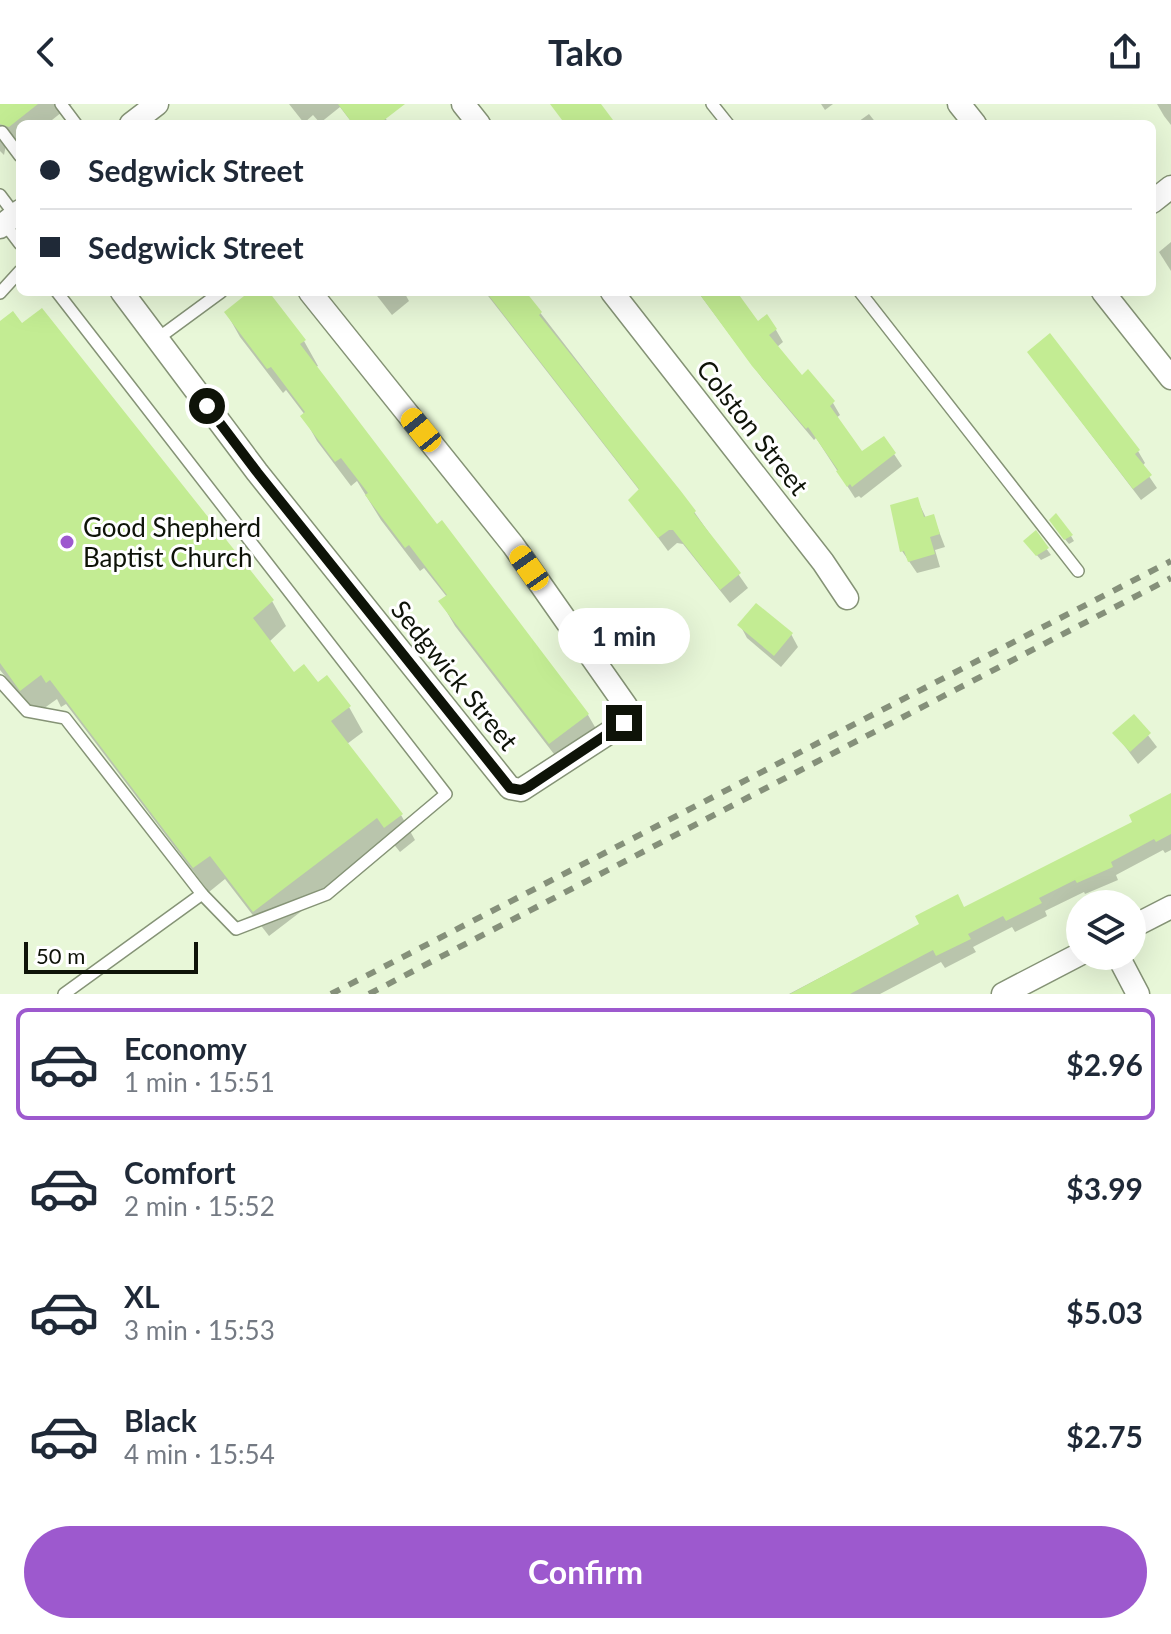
<!DOCTYPE html>
<html lang="en">
<head>
<meta charset="utf-8">
<style>
  :root { --surface:#fff; --page:#f6f6f7; --text:#1f2937; --muted:#747a83; --line:#e0e1e3; --accent:#9d59ce }
  body { margin:0; font-family:Lato,sans-serif; background:var(--page); color:var(--text); height:100vh; display:flex; flex-direction:column; font-size:30px; white-space:nowrap }
  * { box-sizing:border-box; margin:0 }
  p { font-size:26px; color:var(--muted) }
  .icon { flex:none; width:44px; height:44px; fill:none; stroke:currentColor; stroke-width:2; stroke-linecap:round; stroke-linejoin:round }
  .map { position:relative; height:890px; overflow:hidden }
  .drawer { display:flex; flex-direction:column; background:var(--surface); flex:1 }
  .drawer>* { flex:none }
  .hud { position:absolute; left:16px; top:16px; width:1140px; height:176px; border-radius:12px; box-shadow:0 8px 32px #0002; display:grid; align-content:center; height:176px; padding:0 24px; background:var(--surface) }
  .fabs { position:absolute; left:1066px; top:786px; display:grid; gap:16px }
  .fabs a { display:grid; place-items:center; width:80px; height:80px; border-radius:50%; background:var(--surface); box-shadow:0 8px 32px #0002; font-size:40px }
  .scale { position:absolute; left:24px; bottom:20px; width:174px; box-sizing:border-box; padding-left:8px; border:4px solid #0e1308; border-top:0; font-size:22px; line-height:28px; white-space:nowrap; color:#0e1308; -webkit-text-stroke:6px #fff; paint-order:stroke }
  .end { position:absolute; width:36px; height:36px; margin:-18px; border:10px solid #0e1308; background:#fff; box-shadow:0 0 0 4px #fff }
  .from { border-radius:50% }
  .bubble { position:absolute; height:56px; border-radius:28px; background:var(--surface); box-shadow:0 8px 32px #0002; font-size:26px; font-weight:700; line-height:56px; text-align:center }
  .car { position:absolute; width:24px; height:48px; margin:-24px -12px; border-radius:10px; box-shadow:0 0 6px 2px #0007; background:linear-gradient(#f5c518 24%,#345 0 40%,#f5c518 0 76%,#345 0 86%,#f5c518 0) }
  .hud b { display:flex; align-items:center; gap:28px; height:76px; font-size:30px }
  .hud b+b { border-top:2px solid var(--line) }
  .hud i { width:20px; height:20px; background:var(--text) }
  ul { padding:14px 0 0; list-style:none }
  li { display:flex; align-items:center; gap:24px; height:112px; margin:0 16px 12px; padding:0 8px; border:4px solid transparent; border-radius:12px }
  li div { flex:1 }
  li b { display:block; font-size:30px }
  li em { font-style:normal; font-weight:700 }
  li.current { border-color:var(--accent) }
  li>.icon { width:72px; height:72px; stroke-width:1.5 }
  .button { display:flex; gap:16px; margin-top:auto; padding:16px 24px }
  .button a { flex:1; height:92px; border-radius:48px; background:var(--accent); color:#fff; font-size:32px; font-weight:700; line-height:92px; text-align:center }
  header { display:flex; justify-content:space-between; align-items:center; height:104px; padding:0 24px; background:var(--surface); font-size:36px; font-weight:700 }
  .map>svg:first-child { display:block }
  .shadow { fill:#0003 }
  .building { fill:#c3ec93 }
  .lines { fill:none; stroke-linecap:round; stroke-linejoin:round }
  .service-casing { stroke:#859376; stroke-width:14 }
  .minor-casing { stroke:#859376; stroke-width:25 }
  .service { stroke:#fff; stroke-width:11 }
  .minor { stroke:#fff; stroke-width:22 }
  .rail { stroke:#85907a; stroke-width:6; stroke-dasharray:10 10; stroke-linecap:butt }
  .route { stroke:#0e1308; stroke-width:10 }
  .poi-dot { fill:#9d59ce; stroke:#fff; stroke-width:3 }
  .labels { text-anchor:middle; dominant-baseline:central; stroke-width:6; stroke-linejoin:round; paint-order:stroke }
  .street-label { font-size:26px; fill:#0e1308; stroke:#fff }
  .poi-label { font-size:26px; fill:#0e1308; stroke:#fff; text-anchor:start }
</style>
</head>
<body>
<header><svg class="icon" aria-label="back" viewBox="0 0 24 24"><path d="M15 5l-7 7 7 7"/></svg>Tako<svg class="icon" aria-label="share" viewBox="0 0 24 24"><path d="M12 15V3M7 8l5-5 5 5M5 13v7h14v-7"/></svg></header>
<div class="map">
<svg width="1171" height="890" viewBox="0 0 1171 890">
  <rect width="100%" height="100%" fill="#e8f7d8"/>
  <g class="shadow">
    <polygon points="0,0 72,0 47,20 20,20 20,41 14,38 6,41 4,51 0,47"/>
    <polygon points="289,0 374,0 390,20 353,20 340,3 320,19 313,11 304,19"/>
    <polygon points="821,0 833,0 825,6"/>
    <polygon points="1157,0 1171,0 1171,21 1164,12"/>
    <polygon points="869,10 877,20 855,20"/>
    <polygon points="1171,138 1171,167 1159,148"/>
    <polygon points="253,188 267,188 304,237 318,262 316,263 437,422 588,611 602,635 564,663 455,522 441,498 447,493 424,464 420,467 381,416 357,377 351,382 317,337 303,312 305,311 286,286 283,289 240,233 226,208"/>
    <polygon points="374,188 404,188 409,197 392,211"/>
    <polygon points="485,188 519,188 528,193 695,409 748,484 730,499 683,440 677,439 668,447 631,397 640,387"/>
    <polygon points="698,188 742,188 737,192 757,220 776,226 783,238 777,243 801,274 808,268 833,299 840,311 836,314 861,350 894,350 902,362 861,394 859,392 855,394 816,334 814,336 762,274"/>
    <polygon points="0,219 272,497 286,522 269,538 294,570 318,581 349,603 363,628 347,640 401,711 415,736 400,748 392,738 269,832 225,775 209,788 66,600 61,603 57,595 36,610 0,566"/>
    <polygon points="1029,249 1138,347 1145,359 1142,362 1157,384 1141,396"/>
    <polygon points="917,395 926,414 933,412 945,443 935,446 940,463 917,469 902,447 892,402"/>
    <polygon points="1054,422 1071,432 1074,437 1069,440"/>
    <polygon points="1035,429 1051,451 1041,456 1029,442"/>
    <polygon points="740,521 791,530 798,543 781,563 747,534"/>
    <polygon points="1134,613 1157,643 1138,660 1115,629"/>
    <polygon points="1171,692 1171,746 1165,749 1163,746 1116,771 1118,776 1085,790 1084,788 1045,807 1047,812 1015,828 1012,823 973,843 976,848 945,864 941,858 880,890 789,890 922,820 964,805 1135,719"/>
  </g>
  <g class="building">
    <polygon points="0,0 38,0 9,23 0,20"/>
    <polygon points="338,0 405,0 379,20 353,20"/>
    <polygon points="550,0 601,0 616,20 565,20"/>
    <polygon points="249,188 269,188 306,236 300,240 437,420 442,416 589,610 549,640 438,497 447,491 409,441 405,444 365,391 368,389 341,354 335,358 300,312 305,308 271,263 267,265 224,208"/>
    <polygon points="486,188 526,188 542,208 539,211 680,386 696,407 694,409 741,469 720,486 673,426 669,426 658,434 628,396 639,385"/>
    <polygon points="698,188 737,188 758,217 767,210 777,225 769,231 802,271 808,265 835,297 830,302 862,347 884,332 896,349 852,383 850,380 847,383 836,367 838,366 808,323 806,325 752,262"/>
    <polygon points="42,204 274,496 253,514 294,568 304,560 318,578 327,571 351,602 331,617 403,710 384,724 377,714 253,808 210,752 193,764 50,576 46,579 41,571 20,587 0,559 0,217 13,207 22,219"/>
    <polygon points="1050,229 1140,346 1135,350 1152,371 1133,385 1027,248"/>
    <polygon points="918,393 924,413 934,410 940,430 930,433 935,450 908,458 904,447 900,448 890,401"/>
    <polygon points="1056,409 1073,431 1064,436 1049,416"/>
    <polygon points="1036,426 1049,444 1036,452 1023,437"/>
    <polygon points="756,499 793,529 774,552 737,521"/>
    <polygon points="1134,610 1151,629 1130,648 1112,629"/>
    <polygon points="1171,689 1171,730 1156,738 1154,735 1111,758 1113,763 1077,779 1075,776 1039,794 1042,799 1006,817 1003,812 968,830 971,835 936,852 933,846 850,890 790,890 919,820 915,812 958,790 964,803 1132,718 1129,711"/>
  </g>
  <g class="lines">
    <defs>
      <g id="service">
        <polyline points="61,0 76,20"/>
        <polyline points="712,0 728,20"/>
        <polyline points="2,28 20,52"/>
        <polyline points="0,91 15,111"/>
        <polyline points="4,119 20,140"/>
        <polyline points="57,188 446,690 327,790 236,825 202,790"/>
        <polyline points="860,188 1078,467"/>
        <polyline points="0,189 20,167"/>
        <polyline points="157,235 221,188"/>
        <polyline points="0,577 27,607 65,614 202,790 64,890"/>
      </g>
      <g id="minor">
        <polyline points="463,0 479,20"/>
        <polyline points="959,0 975,20"/>
        <polyline points="131,20 157,0"/>
        <polyline points="1152,98 1171,83"/>
        <polyline points="0,123 20,107"/>
        <polyline points="122,188 257,368 510,684 521,686 624,619 628,611 626,602 513,441 310,188"/>
        <polyline points="612,188 823,458 847,494"/>
        <polyline points="1103,188 1171,274"/>
        <polyline points="1132,823 1171,803"/>
        <polyline points="1118,852 1138,890"/>
        <polyline points="1003,890 1080,850"/>
      </g>
    </defs>
    <use href="#service" class="service-casing"/>
    <use href="#minor" class="minor-casing"/>
    <use href="#service" class="service"/>
    <use href="#minor" class="minor"/>
    <g class="rail">
      <polyline points="331,890 1171,457"/>
      <polyline points="369,890 1171,474"/>
    </g>
  </g>
  <g class="lines">
    <polyline class="route" points="207,302 257,368 510,684 521,686 528,683 624,619"/>
  </g>
  <circle class="poi-dot" cx="67" cy="438" r="8"/>
  <g class="labels">
    <g class="street-label">
      <text transform="translate(753 323) rotate(52)">Colston Street</text>
      <text transform="translate(455 571) rotate(51)">Sedgwick Street</text>
    </g>
    <g class="poi-label">
      <text x="83" y="423">Good Shepherd<tspan x="83" dy="30">Baptist Church</tspan></text>
    </g>
  </g>
</svg>
<div class="fabs">
<a><svg class="icon" aria-label="layers" viewBox="0 0 24 24"><path d="M12 4l9 5-9 5-9-5zM3 14l9 5 9-5"/></svg></a>
</div>
<div class="scale">50 m</div>
<i class="end from" style="left:207px;top:302px"></i>
<i class="end" style="left:624px;top:619px"></i>
<div class="bubble" style="left:558px;top:504px;width:132px">1 min</div>
<i class="car" style="left:421px;top:326px;rotate:321deg"></i>
<i class="car" style="left:529px;top:464px;rotate:325deg"></i>
<div class="hud">
<b><i class="from"></i>Sedgwick Street</b>
<b><i></i>Sedgwick Street</b>
</div>
</div>
<section class="drawer">
<ul>
<li class="current"><svg class="icon" aria-label="car" viewBox="0 0 24 24"><path d="M5 17H2v-5l4-1 3-4h7l3 4 3 1v5h-3M9 17h6M6 11h13"/><circle cx="7" cy="17" r="2"/><circle cx="17" cy="17" r="2"/></svg><div><b>Economy</b><p>1 min · 15:51</p></div><em>$2.96</em></li>
<li><svg class="icon" aria-label="car" viewBox="0 0 24 24"><path d="M5 17H2v-5l4-1 3-4h7l3 4 3 1v5h-3M9 17h6M6 11h13"/><circle cx="7" cy="17" r="2"/><circle cx="17" cy="17" r="2"/></svg><div><b>Comfort</b><p>2 min · 15:52</p></div><em>$3.99</em></li>
<li><svg class="icon" aria-label="car" viewBox="0 0 24 24"><path d="M5 17H2v-5l4-1 3-4h7l3 4 3 1v5h-3M9 17h6M6 11h13"/><circle cx="7" cy="17" r="2"/><circle cx="17" cy="17" r="2"/></svg><div><b>XL</b><p>3 min · 15:53</p></div><em>$5.03</em></li>
<li><svg class="icon" aria-label="car" viewBox="0 0 24 24"><path d="M5 17H2v-5l4-1 3-4h7l3 4 3 1v5h-3M9 17h6M6 11h13"/><circle cx="7" cy="17" r="2"/><circle cx="17" cy="17" r="2"/></svg><div><b>Black</b><p>4 min · 15:54</p></div><em>$2.75</em></li>
</ul>
<div class="button"><a>Confirm</a></div>
</section>
</body>
</html>
